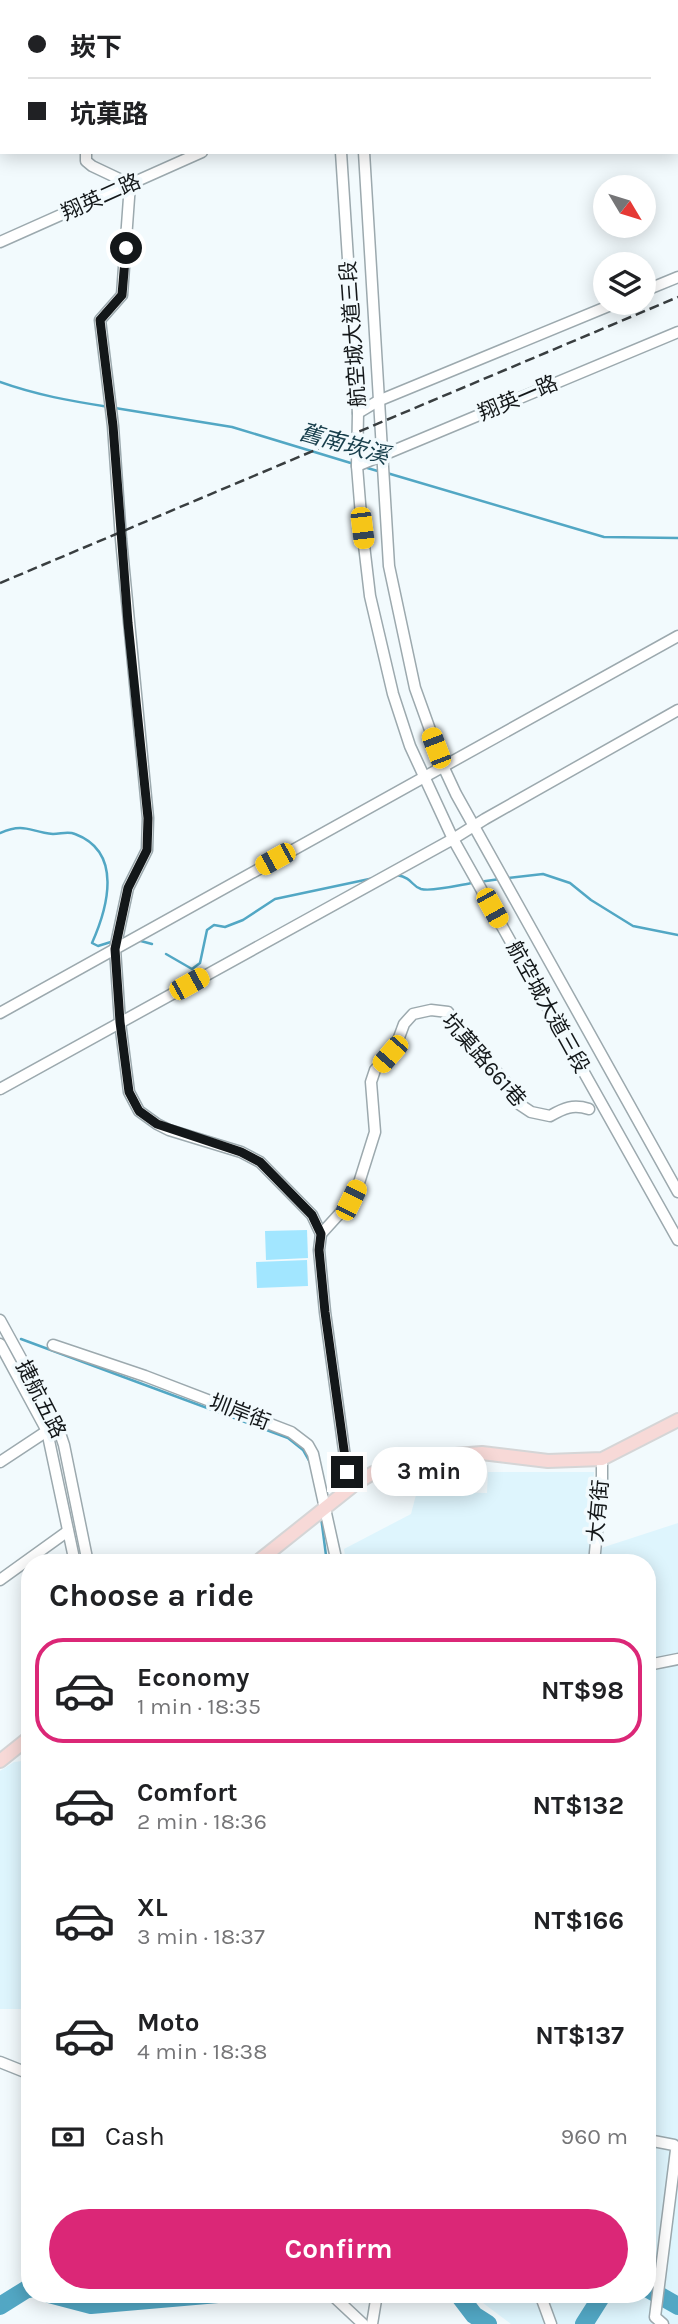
<!DOCTYPE html>
<html lang="en">
<head>
<meta charset="utf-8">
<style>
  :root { --surface:#fff; --page:#f6f6f6; --text:#202124; --muted:#757577; --line:#e0e0e0; --accent:#db2777 }
  body { margin:0; font-family:Karla,"Noto Sans TC",sans-serif; background:var(--page); color:var(--text); height:100vh; display:flex; flex-direction:column; font-size:26px; white-space:nowrap }
  * { box-sizing:border-box; margin:0 }
  p { font-size:23px; color:var(--muted) }
  .icon { flex:none; width:38px; height:38px; fill:none; stroke:currentColor; stroke-width:2; stroke-linecap:round; stroke-linejoin:round }
  .map { position:relative; flex:1; overflow:hidden }
  .drawer { position:absolute; left:21px; top:1554px; width:635px; height:749px; display:flex; flex-direction:column; background:var(--surface); border-radius:28px; box-shadow:0 4px 18px #0003 }
  .drawer>* { flex:none }
  .hud { position:absolute; left:0px; top:0px; width:679px; height:154px; box-shadow:0 4px 18px #0003; display:grid; align-content:center; height:154px; padding:0 28px; background:var(--surface) }
  .needle { width:46px; rotate:128deg }
  .buttons { position:absolute; left:593px; top:175px; display:grid; gap:14px }
  .buttons a { display:grid; place-items:center; width:63px; height:63px; border-radius:50%; background:var(--surface); box-shadow:0 4px 18px #0003; font-size:35px }
  .end { position:absolute; width:32px; height:32px; margin:-16px; border:9px solid #131719; background:#fff; box-shadow:0 0 0 4px #fff }
  .from { border-radius:50% }
  .bubble { position:absolute; height:49px; border-radius:24px; background:var(--surface); box-shadow:0 4px 18px #0003; font-size:23px; font-weight:700; line-height:49px; text-align:center }
  .car { position:absolute; width:21px; height:42px; margin:-21px -10px; border-radius:9px; box-shadow:0 0 5px 2px #0007; background:linear-gradient(#f5c518 24%,#345 0 40%,#f5c518 0 76%,#345 0 86%,#f5c518 0) }
  .hud b { display:flex; align-items:center; gap:24px; height:66px; font-size:26px }
  .hud b+b { border-top:2px solid var(--line) }
  .hud i { width:18px; height:18px; background:var(--text) }
  ul { padding:0; list-style:none }
  li { display:flex; align-items:center; gap:21px; height:105px; margin:0 14px 10px; padding:0 14px; border:4px solid transparent; border-radius:28px }
  li div { flex:1 }
  li b { display:block; font-size:26px }
  li em { font-style:normal; font-weight:700 }
  li.active { border-color:var(--accent) }
  li>.icon { width:63px; height:63px; stroke-width:1.5 }
  h2 { padding:0 28px; font-size:32px; line-height:84px }
  .pay { display:flex; align-items:center; gap:18px; height:77px; padding:0 28px; font-size:26px }
  .pay p { margin-inline-start:auto }
  .button { display:flex; gap:14px; margin-top:auto; padding:14px 28px }
  .button a { flex:1; height:80px; border-radius:42px; background:var(--accent); color:#fff; font-size:28px; font-weight:700; line-height:80px; text-align:center }
  .map>svg:first-child { display:block }
  .built { fill:#def5fd }
  .green { fill:#a2e6ff }
  .lines { fill:none; stroke-linecap:round; stroke-linejoin:round }
  .stream { stroke:#52a7c4; stroke-width:2.5 }
  .river { stroke:#52a7c4; stroke-width:18 }
  .minor-casing { stroke:#9ca9ae; stroke-width:13 }
  .major-casing { stroke:#d5d5d6; stroke-width:16 }
  .minor { stroke:#fff; stroke-width:10 }
  .major { stroke:#f7d9d7; stroke-width:12 }
  .rail { stroke:#393e40; stroke-width:2.5; stroke-dasharray:10 5; stroke-linecap:butt }
  .route { stroke:#131719; stroke-width:9 }
  .labels { text-anchor:middle; dominant-baseline:central; stroke-width:7; stroke-linejoin:round; paint-order:stroke }
  .street-label { font-size:21px; fill:#131719; stroke:#f2fafd }
  .water-label { font-size:23px; font-style:italic; fill:#173e4b; stroke:#f2fafd }
</style>
</head>
<body>
<div class="map">
<svg width="678" height="2324" viewBox="0 0 678 2324">
  <rect width="100%" height="100%" fill="#f2fafd"/>
  <g class="built">
    <polygon points="488,1472 594,1472 589,1552 678,1523 678,2324 511,2324 471,2294 648,2294 648,1563 346,1563 344,1549 411,1514 417,1491 487,1493"/>
    <polygon points="30,1760 30,2009 0,2009 0,1771 14,1762"/>
  </g>
  <g class="green">
    <polygon points="307,1230 308,1258 266,1260 265,1231"/>
    <polygon points="307,1260 308,1286 257,1288 256,1262"/>
  </g>
  <g class="lines">
    <g class="stream">
      <path d="M0,382C36,395 71,401 109,407"/>
      <polyline points="115,408 232,427 354,464"/>
      <polyline points="364,467 381,472"/>
      <polyline points="387,473 604,537 678,538"/>
      <path d="M0,833C26,822 29,832 53,834C61,834 68,831 75,834C123,852 108,907 92,943L98,946L114,941"/>
      <path d="M397,875C413,878 411,886 421,889C432,892 460,885 472,883"/>
      <polyline points="507,878 543,874 570,883 591,900 633,926 678,935"/>
      <polyline points="479,882 500,879"/>
      <polyline points="137,940 152,944"/>
      <polyline points="166,954 192,969 200,963 207,930 214,925 225,927 243,920 275,899 374,878"/>
      <polyline points="21,1339 288,1438 303,1450 312,1466"/>
      <polyline points="321,1517 327,1563"/>
      <polyline points="370,2308 371,2299"/>
    </g>
    <g class="river">
      <polyline points="648,2289 678,2306"/>
      <polyline points="49,2294 91,2305 218,2294"/>
      <polyline points="458,2294 474,2315 488,2324"/>
      <polyline points="0,2306 27,2289 30,2289"/>
      <polyline points="584,2324 603,2294"/>
    </g>
    <defs>
      <g id="minor">
        <polyline points="19,0 20,2"/>
        <polyline points="333,0 333,2"/>
        <polyline points="356,0 356,2"/>
        <polyline points="86,152 86,161 92,166 130,184 122,295 100,320 113,426 121,539 148,818 147,850 128,888 115,949 120,1022 129,1092 139,1111 157,1124 169,1130 241,1152 260,1162 312,1215 321,1234 319,1250 325,1312 347,1472 355,1484"/>
        <polyline points="341,152 358,413 357,466 362,528 370,596 393,694 410,746 453,839 678,1240"/>
        <polyline points="364,152 389,566 415,688 443,766 456,794 678,1192"/>
        <polyline points="0,242 202,152"/>
        <polyline points="644,291 678,277"/>
        <polyline points="358,413 378,401 616,303"/>
        <polyline points="357,466 678,332"/>
        <polyline points="0,1013 678,636"/>
        <polyline points="0,1089 453,839 485,819 678,710"/>
        <path d="M321,1234L351,1201L358,1186L375,1132L371,1082L375,1070L389,1054L397,1043L404,1024L413,1014L431,1010L448,1012C455,1021 457,1032 463,1041C480,1066 506,1068 513,1100L531,1112L550,1116C564,1108 573,1104 589,1109"/>
        <polyline points="0,1320 57,1424 64,1445 88,1563"/>
        <polyline points="0,1344 47,1431 75,1563"/>
        <polyline points="53,1345 145,1376 291,1432 308,1445 313,1454 337,1563"/>
        <polyline points="0,1462 50,1429"/>
        <polyline points="594,1563 602,1479 602,1459"/>
        <polyline points="0,1580 68,1531"/>
        <polyline points="648,1665 678,1659"/>
        <polyline points="0,2062 30,2074"/>
        <polyline points="648,2140 674,2145 676,2150 655,2317 663,2324"/>
        <polyline points="331,2294 363,2324"/>
        <polyline points="540,2294 551,2324"/>
        <polyline points="372,2324 377,2294"/>
      </g>
      <g id="major">
        <polyline points="256,1563 355,1484 373,1473 404,1462 429,1457 482,1453 548,1461 602,1459 678,1420"/>
        <polyline points="0,1761 30,1737"/>
      </g>
    </defs>
    <use href="#minor" class="minor-casing"/>
    <use href="#major" class="major-casing"/>
    <use href="#minor" class="minor"/>
    <use href="#major" class="major"/>
    <polyline class="rail" points="0,583 678,297"/>
  </g>
  <g class="lines">
    <polyline class="route" points="126,248 122,295 100,320 113,426 128,623 148,818 147,850 128,888 115,949 120,1022 129,1092 139,1111 157,1124 241,1152 260,1162 312,1215 321,1234 319,1250 325,1312 347,1472"/>
  </g>
  <g class="labels">
    <g class="street-label">
      <text transform="translate(101 197) rotate(-24)">翔英二路</text>
      <text transform="translate(353 334) rotate(-94)">航空城大道三段</text>
      <text transform="translate(518 398) rotate(-23)">翔英一路</text>
      <text transform="translate(548 1007) rotate(61)">航空城大道三段</text>
      <text transform="translate(484 1060) rotate(49)">坑菓路661巷</text>
      <text transform="translate(41 1399) rotate(63)">捷航五路</text>
      <text transform="translate(240 1412) rotate(21)">圳岸街</text>
      <text transform="translate(598 1511) rotate(-85)">大有街</text>
    </g>
    <g class="water-label">
      <text transform="translate(344 444) rotate(16)">舊南崁溪</text>
    </g>
  </g>
</svg>
<div class="buttons">
<a><svg class="needle" viewBox="-14 -14 28 28"><path d="M0-13l5 13h-10z" fill="#e53935"/><path d="M0 13l5-13h-10z" fill="#757577"/></svg></a>
<a><svg class="icon" aria-label="layers" viewBox="0 0 24 24"><path d="M12 4l9 5-9 5-9-5zM3 14l9 5 9-5"/></svg></a>
</div>
<i class="end from" style="left:126px;top:248px"></i>
<i class="end" style="left:347px;top:1472px"></i>
<div class="bubble" style="left:371px;top:1447px;width:116px">3 min</div>
<i class="car" style="left:362px;top:528px;rotate:173deg"></i>
<i class="car" style="left:436px;top:748px;rotate:339deg"></i>
<i class="car" style="left:275px;top:859px;rotate:241deg"></i>
<i class="car" style="left:492px;top:908px;rotate:151deg"></i>
<i class="car" style="left:189px;top:984px;rotate:61deg"></i>
<i class="car" style="left:390px;top:1054px;rotate:221deg"></i>
<i class="car" style="left:351px;top:1200px;rotate:26deg"></i>
<div class="hud">
<b><i class="from"></i>崁下</b>
<b><i></i>坑菓路</b>
</div>
<section class="drawer">
<h2>Choose a ride</h2>
<ul>
<li class="active"><svg class="icon" aria-label="car" viewBox="0 0 24 24"><path d="M5 17H2v-5l4-1 3-4h7l3 4 3 1v5h-3M9 17h6M6 11h13"/><circle cx="7" cy="17" r="2"/><circle cx="17" cy="17" r="2"/></svg><div><b>Economy</b><p>1 min · 18:35</p></div><em>NT$98</em></li>
<li><svg class="icon" aria-label="car" viewBox="0 0 24 24"><path d="M5 17H2v-5l4-1 3-4h7l3 4 3 1v5h-3M9 17h6M6 11h13"/><circle cx="7" cy="17" r="2"/><circle cx="17" cy="17" r="2"/></svg><div><b>Comfort</b><p>2 min · 18:36</p></div><em>NT$132</em></li>
<li><svg class="icon" aria-label="car" viewBox="0 0 24 24"><path d="M5 17H2v-5l4-1 3-4h7l3 4 3 1v5h-3M9 17h6M6 11h13"/><circle cx="7" cy="17" r="2"/><circle cx="17" cy="17" r="2"/></svg><div><b>XL</b><p>3 min · 18:37</p></div><em>NT$166</em></li>
<li><svg class="icon" aria-label="car" viewBox="0 0 24 24"><path d="M5 17H2v-5l4-1 3-4h7l3 4 3 1v5h-3M9 17h6M6 11h13"/><circle cx="7" cy="17" r="2"/><circle cx="17" cy="17" r="2"/></svg><div><b>Moto</b><p>4 min · 18:38</p></div><em>NT$137</em></li>
</ul>
<div class="pay"><svg class="icon" aria-label="cash" viewBox="0 0 24 24"><path d="M3 7h18v10H3z"/><circle cx="12" cy="12" r="2"/></svg>Cash<p>960 m</p></div>
<div class="button"><a>Confirm</a></div>
</section>
</div>
</body>
</html>
